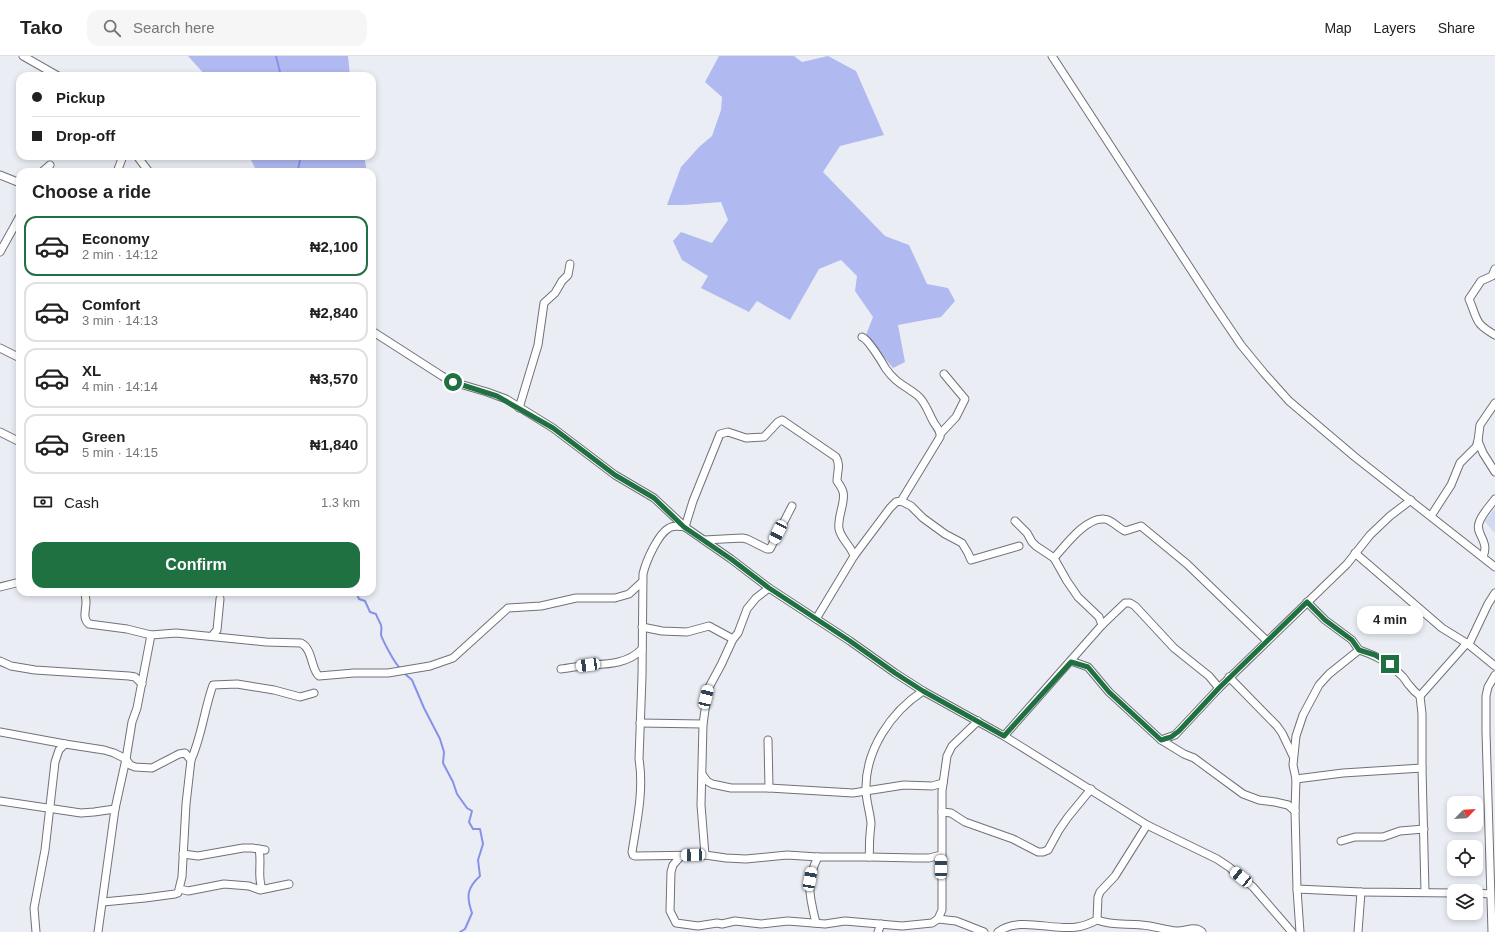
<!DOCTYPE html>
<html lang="en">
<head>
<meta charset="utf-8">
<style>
  :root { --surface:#fff; --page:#f6f6f6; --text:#222; --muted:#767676; --line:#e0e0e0; --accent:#207141 }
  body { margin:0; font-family:Arial,sans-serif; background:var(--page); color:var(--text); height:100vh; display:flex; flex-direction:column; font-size:15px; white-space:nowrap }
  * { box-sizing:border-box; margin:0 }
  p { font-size:13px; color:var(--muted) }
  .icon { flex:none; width:22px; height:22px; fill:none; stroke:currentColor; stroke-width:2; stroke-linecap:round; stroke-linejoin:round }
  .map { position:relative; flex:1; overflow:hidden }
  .side { position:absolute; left:16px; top:112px; width:360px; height:428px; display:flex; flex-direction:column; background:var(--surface); border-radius:12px; box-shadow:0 2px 6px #0003 }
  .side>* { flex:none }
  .banner { position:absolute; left:16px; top:16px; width:360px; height:88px; border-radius:12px; box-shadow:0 2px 6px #0003; display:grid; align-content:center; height:88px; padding:0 16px; background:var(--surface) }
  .needle { width:26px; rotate:65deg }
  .buttons { position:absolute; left:1447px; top:740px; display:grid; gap:8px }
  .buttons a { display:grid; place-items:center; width:36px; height:36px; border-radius:8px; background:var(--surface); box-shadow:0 2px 6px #0003; font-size:20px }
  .end { position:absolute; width:18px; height:18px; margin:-9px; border:5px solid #207141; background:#fff; box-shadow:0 0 0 2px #fff }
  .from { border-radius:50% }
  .bubble { position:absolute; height:28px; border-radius:12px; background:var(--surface); box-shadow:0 2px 6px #0003; font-size:13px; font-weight:800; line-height:28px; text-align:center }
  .car { position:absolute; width:12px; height:24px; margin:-12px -6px; border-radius:5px; box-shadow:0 0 3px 1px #0007; background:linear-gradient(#fff 24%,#345 0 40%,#fff 0 76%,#345 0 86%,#fff 0) }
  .banner b { display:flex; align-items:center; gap:14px; height:38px; font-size:15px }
  .banner b+b { border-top:1px solid var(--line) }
  .banner i { width:10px; height:10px; background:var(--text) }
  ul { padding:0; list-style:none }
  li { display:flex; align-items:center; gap:12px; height:60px; margin:0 8px 6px; padding:0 8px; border:2px solid var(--line); border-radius:12px }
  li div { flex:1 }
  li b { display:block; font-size:15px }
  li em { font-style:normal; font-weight:800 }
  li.on { border-color:var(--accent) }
  li>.icon { width:36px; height:36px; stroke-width:1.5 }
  h2 { padding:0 16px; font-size:18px; line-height:48px }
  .pay { display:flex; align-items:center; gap:10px; height:44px; padding:0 16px; font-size:15px }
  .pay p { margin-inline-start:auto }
  .action { display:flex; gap:8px; margin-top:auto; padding:8px 16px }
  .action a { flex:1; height:46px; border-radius:12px; background:var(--accent); color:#fff; font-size:16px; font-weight:800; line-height:46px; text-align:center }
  header { display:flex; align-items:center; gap:24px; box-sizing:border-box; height:56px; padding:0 20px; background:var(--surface); border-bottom:1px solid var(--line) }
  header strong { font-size:19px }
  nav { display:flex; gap:22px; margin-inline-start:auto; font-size:14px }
  .search { width:280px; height:36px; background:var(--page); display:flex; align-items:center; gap:10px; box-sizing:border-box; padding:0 14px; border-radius:12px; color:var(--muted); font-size:15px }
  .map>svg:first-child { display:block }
  .green { fill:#d4d9f3 }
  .forest { fill:#b0baf1 }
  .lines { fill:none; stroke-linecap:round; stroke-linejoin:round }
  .stream { stroke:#8692ea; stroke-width:2 }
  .street-casing { stroke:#707179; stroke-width:9 }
  .street { stroke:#fff; stroke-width:7 }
  .route { stroke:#207141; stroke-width:5 }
</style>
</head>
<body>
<header>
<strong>Tako</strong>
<div class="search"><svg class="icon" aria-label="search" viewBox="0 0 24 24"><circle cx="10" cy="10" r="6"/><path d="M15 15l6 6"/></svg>Search here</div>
<nav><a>Map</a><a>Layers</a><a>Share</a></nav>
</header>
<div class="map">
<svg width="1495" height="876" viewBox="0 0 1495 876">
  <rect width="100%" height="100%" fill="#ebedf5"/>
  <polygon class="green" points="1495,453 1495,477 1484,465"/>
  <g class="forest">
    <polygon points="188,0 348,0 350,20 206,20"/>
    <polygon points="719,0 794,0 802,6 828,0 856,15 884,79 840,90 823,116 885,180 909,189 927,228 948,232 955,245 941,261 898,269 905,306 893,312 866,279 873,261 855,235 857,220 841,204 819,213 790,264 757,245 749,256 701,232 708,220 682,204 673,185 681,176 712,187 728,164 721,146 684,149 667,149 681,111 699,91 712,80 721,54 722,41 705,26"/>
    <polygon points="249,100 364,100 367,116 257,116"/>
  </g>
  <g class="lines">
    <g class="stream">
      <polyline points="276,0 281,20"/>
      <polyline points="294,116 298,113 301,100"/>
      <path d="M356,536L359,543L365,545L370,556L376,558C377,562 380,566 381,569C382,572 381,576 381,579C383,585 395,608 400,612"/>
      <path d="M404,617L412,624L424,652L440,683L444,696L443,707L453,726L457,738L467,752L472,755L469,766L473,773H480L483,788L478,804L480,820C467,832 466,840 472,857L465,873L460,876"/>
    </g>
    <defs>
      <g id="street">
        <polyline points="23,0 58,20"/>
        <polyline points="1052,0 1214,249 1241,289 1264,317 1289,345 1355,401 1495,511"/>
        <polyline points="137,100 149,116"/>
        <polyline points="42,116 50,109"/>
        <polyline points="117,116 123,100"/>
        <polyline points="0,119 20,127"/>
        <polyline points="0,196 20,160"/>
        <path d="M1495,213L1492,220L1481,225L1469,243C1478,264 1474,267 1495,279"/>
        <polyline points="372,275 442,320 453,326 487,336 506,343 553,372 615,419 654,442 685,471 731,503 769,532 850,585 895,617 923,635 1004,680 1147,769 1217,803 1229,811 1253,831 1292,876"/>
        <polyline points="0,292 20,302"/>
        <polyline points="519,352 538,289 544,247 555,237 562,225 568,219 570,208"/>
        <polyline points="0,376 20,386"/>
        <polyline points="941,377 956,361 965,343 944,318"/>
        <polyline points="1478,385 1483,397 1495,416"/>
        <polyline points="901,445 911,450 923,462 945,478 962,487 968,497 971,504 1019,490"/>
        <polyline points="1431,460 1451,429 1460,407 1476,391 1478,385 1480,369 1495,347"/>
        <polyline points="1015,465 1027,477 1032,486 1036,490 1054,502 1067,525 1078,541 1099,561 1102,569"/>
        <polyline points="704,484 742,482 747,483 767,493 770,493 792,450"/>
        <polyline points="1355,497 1442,572 1468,588 1495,610"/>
        <path d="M854,500C851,490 841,483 839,473C837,461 846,445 843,436C842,432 839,428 837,425C837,416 841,409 836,401L782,364L778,366L764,381L746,382L728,376L720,378L693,445L685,471C679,470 674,469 669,472C658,478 646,505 643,518L642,620L639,703C644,734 637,765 632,796L633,799L635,800L705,799L726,802L746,803L787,799L818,801H869L916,802H929L941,799"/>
        <path d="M1483,501C1490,484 1475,479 1479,467C1481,459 1490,450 1495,443"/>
        <path d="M1054,502C1065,490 1086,461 1104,463C1111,463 1118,472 1125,475L1141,470L1187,508L1267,585"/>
        <polyline points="0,531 20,526"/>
        <path d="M85,536C85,539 86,543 86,546C86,555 82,562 89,568L127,573L151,579"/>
        <path d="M816,563L854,500L890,452L896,446L901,445L940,381C941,374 936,371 933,365C928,356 925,345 917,339C904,329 896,327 886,313C882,306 868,283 862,281"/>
        <polyline points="642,571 662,575 687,576 709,570 733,583"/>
        <polyline points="212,580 217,574 220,543"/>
        <polyline points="1468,588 1470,586 1488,548 1495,537"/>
        <path d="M1359,594C1377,600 1388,606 1401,619C1405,622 1406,626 1409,629C1412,633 1416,637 1420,640L1422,658V712L1425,836"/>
        <polyline points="0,605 11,610 35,614 129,620 135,621 142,628"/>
        <polyline points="1071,605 1088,611 1109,636 1161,684 1184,698 1194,702 1243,738 1259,744 1275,746 1288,749 1295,755"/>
        <path d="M561,613C570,612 579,610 589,609C607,608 628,608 642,593"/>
        <polyline points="1229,621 1277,670 1282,677 1293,700"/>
        <polyline points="1420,640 1467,587"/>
        <polyline points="640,667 703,668"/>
        <polyline points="0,676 65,688 104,694 114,697 126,703 130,709 135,711 152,712 179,698 185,697 191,704 186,748 182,821 178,837 175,838 145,842 103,846"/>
        <polyline points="1004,680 1102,569 1125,547 1130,547 1135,550 1174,592 1209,620 1219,632"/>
        <polyline points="768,684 769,732"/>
        <polyline points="1161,684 1175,679 1219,632 1347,508 1370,479 1390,460 1411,444"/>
        <path d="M191,704C202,680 204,654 213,629L237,628L274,634L300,641L314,637"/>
        <polyline points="702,718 707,725 712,728 731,732 769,732 853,737 904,729 932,730 943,727"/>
        <polyline points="1296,723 1343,717 1422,712"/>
        <polyline points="0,745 81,757 94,756 115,753"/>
        <polyline points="942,756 951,757 965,766 1013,783 1038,796 1043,796 1048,794 1059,774 1068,761 1091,733"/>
        <polyline points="1341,785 1355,781 1383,781 1400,775 1424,773"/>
        <path d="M259,793C262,807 257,820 262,833"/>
        <polyline points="183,798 198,800 243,792 252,792 265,794"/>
        <polyline points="705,799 701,749 703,668 708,633 721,609 733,583 738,577 747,553 756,542 769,532"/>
        <polyline points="681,800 673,809 671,816 670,855 676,867 698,870 717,867 722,868 735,865 761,868 788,865 825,868 845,865 902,870 932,867 938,863 942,854 942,735 947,700 952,690 978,665"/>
        <path d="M869,801C870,793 869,786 870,779C870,775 871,771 871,767C870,756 866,745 866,734C865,694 891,656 923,635"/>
        <polyline points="180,833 188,835 224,828 249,830 260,834 289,828"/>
        <polyline points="1297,833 1361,836 1454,837"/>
        <polyline points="1476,837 1490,838"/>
        <polyline points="938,863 956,865 984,876"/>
        <path d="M1097,864C1113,870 1126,867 1142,869C1154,870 1165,874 1176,875C1185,876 1194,869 1202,876"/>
        <path d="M816,867C810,842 805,826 818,801"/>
        <polyline points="36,876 34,852 45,794 55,706 59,694 65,688"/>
        <path d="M98,876L115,753L126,703L132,666L137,652L151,579L176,577L266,586L301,587C313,593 311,614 319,620L354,617H388L430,610L453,602L508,552L541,550L576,542H615L629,538L642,526"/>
        <polyline points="878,876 881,868"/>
        <path d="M998,876C1018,860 1053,875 1077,871C1084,870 1091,867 1097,864L1098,841L1100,836L1115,820L1147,769"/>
        <polyline points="1300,876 1297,833 1295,755 1296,723 1293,709 1296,680 1303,659 1319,629 1329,618 1359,594 1352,584 1325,564 1307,546"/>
        <polyline points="1358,876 1361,836"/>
        <polyline points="1492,876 1486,676 1486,640 1488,631 1495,619"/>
      </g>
    </defs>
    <use href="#street" class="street-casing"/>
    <use href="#street" class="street"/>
  </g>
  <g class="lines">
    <polyline class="route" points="453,326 497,340 553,372 615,419 654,442 684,471 731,503 769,532 850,585 895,617 923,635 1004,680 1071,606 1088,611 1109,636 1161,684 1171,681 1179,675 1219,632 1307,546 1325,564 1352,584 1359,594 1375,599 1390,608"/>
  </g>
</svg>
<div class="buttons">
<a><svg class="needle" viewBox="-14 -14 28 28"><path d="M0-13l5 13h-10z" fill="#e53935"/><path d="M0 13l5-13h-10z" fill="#767676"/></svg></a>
<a><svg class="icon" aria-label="locate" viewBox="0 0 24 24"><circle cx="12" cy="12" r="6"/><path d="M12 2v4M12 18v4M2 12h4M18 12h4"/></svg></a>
<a><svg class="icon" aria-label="layers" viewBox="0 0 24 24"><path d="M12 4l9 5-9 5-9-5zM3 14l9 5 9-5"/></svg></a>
</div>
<i class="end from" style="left:453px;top:326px"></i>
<i class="end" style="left:1390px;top:608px"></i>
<div class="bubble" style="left:1357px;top:550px;width:66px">4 min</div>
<i class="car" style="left:778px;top:476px;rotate:206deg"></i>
<i class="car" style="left:588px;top:609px;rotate:262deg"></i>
<i class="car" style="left:706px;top:641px;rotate:13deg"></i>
<i class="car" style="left:693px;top:799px;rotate:268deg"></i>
<i class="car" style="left:941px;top:811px;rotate:0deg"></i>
<i class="car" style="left:1241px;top:821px;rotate:309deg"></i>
<i class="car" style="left:810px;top:823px;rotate:10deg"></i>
<div class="banner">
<b><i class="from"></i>Pickup</b>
<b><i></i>Drop-off</b>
</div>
<section class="side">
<h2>Choose a ride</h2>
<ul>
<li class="on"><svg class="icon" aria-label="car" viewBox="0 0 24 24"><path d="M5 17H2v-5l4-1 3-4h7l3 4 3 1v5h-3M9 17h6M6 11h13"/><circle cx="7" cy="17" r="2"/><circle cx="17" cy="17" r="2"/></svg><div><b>Economy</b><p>2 min · 14:12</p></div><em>₦2,100</em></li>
<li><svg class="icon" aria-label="car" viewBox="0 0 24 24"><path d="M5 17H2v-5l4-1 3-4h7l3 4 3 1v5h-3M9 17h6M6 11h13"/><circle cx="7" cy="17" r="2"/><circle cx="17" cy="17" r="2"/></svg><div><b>Comfort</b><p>3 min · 14:13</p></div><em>₦2,840</em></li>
<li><svg class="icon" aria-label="car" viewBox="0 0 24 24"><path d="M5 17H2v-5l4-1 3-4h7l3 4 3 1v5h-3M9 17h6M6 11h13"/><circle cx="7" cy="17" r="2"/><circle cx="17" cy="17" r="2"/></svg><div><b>XL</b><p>4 min · 14:14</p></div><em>₦3,570</em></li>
<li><svg class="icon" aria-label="car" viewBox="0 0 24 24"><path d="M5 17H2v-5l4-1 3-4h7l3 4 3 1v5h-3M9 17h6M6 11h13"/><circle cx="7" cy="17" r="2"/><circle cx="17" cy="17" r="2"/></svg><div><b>Green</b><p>5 min · 14:15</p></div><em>₦1,840</em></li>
</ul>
<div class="pay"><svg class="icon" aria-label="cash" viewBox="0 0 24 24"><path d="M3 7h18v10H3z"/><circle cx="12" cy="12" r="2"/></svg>Cash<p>1.3 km</p></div>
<div class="action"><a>Confirm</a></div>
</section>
</div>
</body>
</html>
